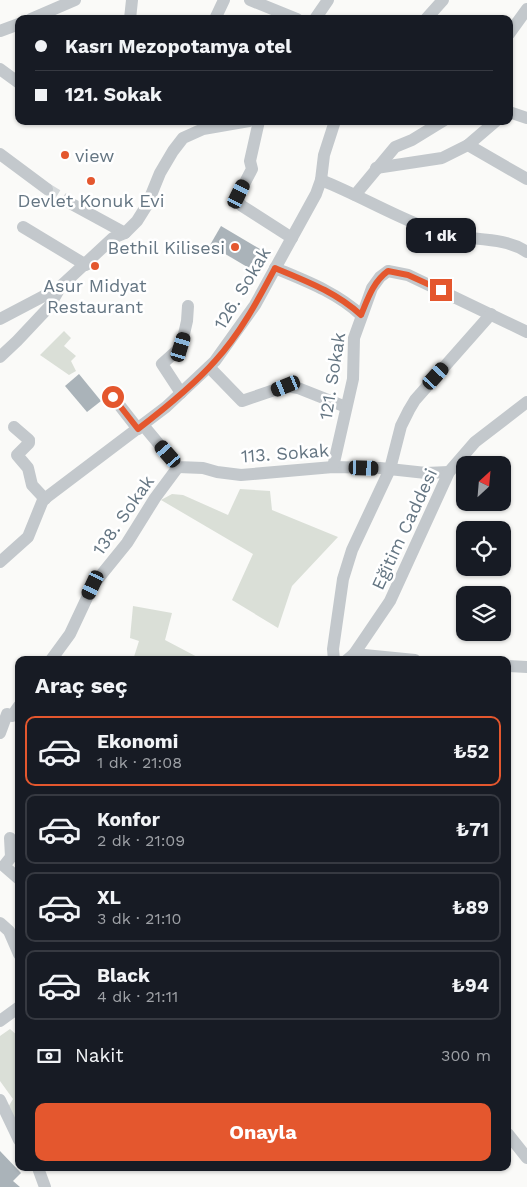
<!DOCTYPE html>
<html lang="tr">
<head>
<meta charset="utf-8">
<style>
  :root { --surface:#171b24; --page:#20242c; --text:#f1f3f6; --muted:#9ea1a6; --line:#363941; --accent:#e4572e }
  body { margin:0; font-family:"Work Sans",sans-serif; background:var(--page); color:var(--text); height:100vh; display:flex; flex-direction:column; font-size:19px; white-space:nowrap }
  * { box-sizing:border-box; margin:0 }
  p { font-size:16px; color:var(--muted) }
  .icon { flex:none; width:28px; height:28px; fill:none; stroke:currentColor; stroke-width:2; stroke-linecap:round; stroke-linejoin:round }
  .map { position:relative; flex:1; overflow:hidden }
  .drawer { position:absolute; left:15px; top:656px; width:496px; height:515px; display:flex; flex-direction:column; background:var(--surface); border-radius:10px; box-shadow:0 1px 4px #0004 }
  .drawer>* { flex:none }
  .hud { position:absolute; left:15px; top:15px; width:498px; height:110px; border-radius:10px; box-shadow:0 1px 4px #0004; display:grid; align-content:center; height:110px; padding:0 20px; background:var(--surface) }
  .needle { width:32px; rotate:26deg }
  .fabs { position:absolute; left:456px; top:456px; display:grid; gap:10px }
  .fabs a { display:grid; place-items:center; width:55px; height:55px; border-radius:10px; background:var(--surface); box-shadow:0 1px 4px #0004; font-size:25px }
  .end { position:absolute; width:22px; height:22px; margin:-11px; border:6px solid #e4572e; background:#fff; box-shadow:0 0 0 2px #fff }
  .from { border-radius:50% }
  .bubble { position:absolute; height:35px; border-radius:10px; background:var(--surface); box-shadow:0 1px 4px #0004; font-size:16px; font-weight:700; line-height:35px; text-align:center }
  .car { position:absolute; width:15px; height:30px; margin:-15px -8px; border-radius:6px; box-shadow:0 0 4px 1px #0007; background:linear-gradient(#222 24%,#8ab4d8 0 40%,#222 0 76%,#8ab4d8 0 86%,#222 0) }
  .hud b { display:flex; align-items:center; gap:18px; height:48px; font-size:19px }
  .hud b+b { border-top:1px solid var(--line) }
  .hud i { width:12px; height:12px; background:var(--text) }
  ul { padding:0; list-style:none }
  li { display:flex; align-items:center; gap:15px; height:70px; margin:0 10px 8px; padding:0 10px; border:2px solid var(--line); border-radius:10px }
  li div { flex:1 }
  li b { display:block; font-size:19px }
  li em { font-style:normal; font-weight:700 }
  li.on { border-color:var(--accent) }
  li>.icon { width:45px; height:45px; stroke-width:1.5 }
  h2 { padding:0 20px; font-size:22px; line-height:60px }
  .pay { display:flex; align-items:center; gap:12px; height:55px; padding:0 20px; font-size:19px }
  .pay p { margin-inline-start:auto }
  .action { display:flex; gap:10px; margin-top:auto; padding:10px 20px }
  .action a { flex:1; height:58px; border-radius:10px; background:var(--accent); color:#fff; font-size:20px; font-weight:700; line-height:58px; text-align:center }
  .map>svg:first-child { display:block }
  .green { fill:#dadfd7 }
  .building { fill:#aab3b9 }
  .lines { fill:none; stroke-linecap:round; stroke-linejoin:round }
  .minor-tunnel { stroke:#d5d9db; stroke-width:12; stroke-dasharray:12 6; stroke-linecap:butt }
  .minor { stroke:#c3c8cc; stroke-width:12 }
  .route { stroke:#e4572e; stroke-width:6 }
  .poi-dot { fill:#e4572e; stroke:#fff; stroke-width:2 }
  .labels { text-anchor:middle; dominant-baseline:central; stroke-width:5; stroke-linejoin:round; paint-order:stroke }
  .poi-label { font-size:18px; fill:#657683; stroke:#fff }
  .street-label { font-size:18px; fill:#657683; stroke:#fff }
</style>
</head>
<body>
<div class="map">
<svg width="527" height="1187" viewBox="0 0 527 1187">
  <rect width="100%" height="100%" fill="#fafaf8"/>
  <g class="green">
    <polygon points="64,331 71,338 64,346 76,356 71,361 76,371 69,375 40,355"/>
    <polygon points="240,489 270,491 272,510 338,537 292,586 278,628 232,600 253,554 161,500 172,494 183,495 228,515"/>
    <polygon points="133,606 172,613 165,640 203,660 133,660 139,641 130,638"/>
    <polygon points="10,1029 19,1037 19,1134 7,1109 13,1099 0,1081 0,1036"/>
  </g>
  <g class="building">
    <polygon points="221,226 260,249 249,268 210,245"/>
    <polygon points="79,374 101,401 87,412 65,386"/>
    <polygon points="0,1151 21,1173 13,1181 20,1187 0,1187"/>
  </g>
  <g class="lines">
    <polyline class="minor-tunnel" points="47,189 68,202"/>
    <g class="minor">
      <polyline points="250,0 297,19"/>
      <polyline points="31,19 75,0"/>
      <polyline points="130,19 132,0"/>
      <polyline points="215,19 224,0"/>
      <polyline points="315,19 328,0"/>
      <polyline points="426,19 443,0"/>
      <polyline points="0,31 19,24"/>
      <polyline points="509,34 527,9"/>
      <polyline points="0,69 19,83"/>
      <polyline points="509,112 527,118"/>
      <polyline points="259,121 250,161 252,169 239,194 238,201 242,206 292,238"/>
      <polyline points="468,145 527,179"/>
      <polyline points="0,154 47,189"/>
      <polyline points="376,168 442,158 468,145 496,121"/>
      <path d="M321,180C361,196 397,218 437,232C466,242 502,235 527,252"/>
      <polyline points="355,195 395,147 412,140 443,121"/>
      <polyline points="68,202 125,233"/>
      <polyline points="23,227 86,265"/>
      <path d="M275,268C306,281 336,292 361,315"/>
      <polyline points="0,319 59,288"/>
      <polyline points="0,357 17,341 49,307 61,286 113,238 125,233 137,221 147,205 160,173 173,151 183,138 203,129 249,121"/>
      <polyline points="209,367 242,401 286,386 298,388 346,407"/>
      <polyline points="181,393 162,364 181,347 187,321 188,306"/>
      <polyline points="113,397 138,429"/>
      <polyline points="143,425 178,467 203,468 217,472 241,475 333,467 380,468 426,473 449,472"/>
      <polyline points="14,427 29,440 29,443 17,455 28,468 32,485 45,499"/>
      <polyline points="333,467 353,379 354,338 372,288 380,277 388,271 408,275 527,332"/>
      <polyline points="0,562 28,537 43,500 166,407 215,361 255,305 316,194 321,180 324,155 335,121"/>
      <polyline points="354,654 415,660"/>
      <polyline points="51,660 70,634 93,585 127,543 155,498 178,467"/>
      <polyline points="334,660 333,649 343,579 352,550 390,469 401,426 409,410 415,400 491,314"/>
      <polyline points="347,660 354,654 390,601 449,472 475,442 527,402"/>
      <polyline points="508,666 527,667"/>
      <polyline points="12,716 19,706"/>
      <polyline points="0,733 7,714"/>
      <polyline points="10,838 11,857 4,866 19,879"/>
      <polyline points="0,923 9,931 19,954"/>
      <polyline points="0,1021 19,1007"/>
      <polyline points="0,1100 19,1140"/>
      <polyline points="508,1134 527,1158"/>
      <polyline points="38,1168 45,1187"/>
    </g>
  </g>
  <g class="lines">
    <path class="route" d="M113,397L138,429C164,409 193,386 215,361C240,334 258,300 275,268C306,281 336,292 361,315C368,298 373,282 388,271L408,275L441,290"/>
  </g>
  <g class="poi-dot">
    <circle cx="65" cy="155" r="5"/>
    <circle cx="91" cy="181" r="5"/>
    <circle cx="235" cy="247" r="5"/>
    <circle cx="95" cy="266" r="5"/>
  </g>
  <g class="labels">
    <g class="poi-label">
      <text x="75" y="155" text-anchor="start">view</text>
      <text x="91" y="200">Devlet Konuk Evi</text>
      <text x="225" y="247" text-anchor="end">Bethil Kilisesi</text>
      <text x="95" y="285">Asur Midyat<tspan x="95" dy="21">Restaurant</tspan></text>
    </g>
    <g class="street-label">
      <text transform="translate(242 288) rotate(-59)">126. Sokak</text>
      <text transform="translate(332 376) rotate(-81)">121. Sokak</text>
      <text transform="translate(285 453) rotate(-4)">113. Sokak</text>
      <text transform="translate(123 515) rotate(-55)">138. Sokak</text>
      <text transform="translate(404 529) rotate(-65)">Eğitim Caddesi</text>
    </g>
  </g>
</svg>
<div class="fabs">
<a><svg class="needle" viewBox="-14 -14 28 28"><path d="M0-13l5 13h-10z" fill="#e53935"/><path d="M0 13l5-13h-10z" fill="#9ea1a6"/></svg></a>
<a><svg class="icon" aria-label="locate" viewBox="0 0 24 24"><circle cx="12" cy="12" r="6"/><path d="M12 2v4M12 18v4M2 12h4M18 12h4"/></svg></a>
<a><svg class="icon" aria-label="layers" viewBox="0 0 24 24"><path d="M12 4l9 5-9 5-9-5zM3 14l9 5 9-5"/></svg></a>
</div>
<i class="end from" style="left:113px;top:397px"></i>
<i class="end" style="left:441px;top:290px"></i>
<div class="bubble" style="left:406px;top:218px;width:70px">1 dk</div>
<i class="car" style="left:239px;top:194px;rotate:26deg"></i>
<i class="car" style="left:181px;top:347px;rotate:17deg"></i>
<i class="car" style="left:436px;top:376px;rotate:42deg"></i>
<i class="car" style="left:286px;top:386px;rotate:248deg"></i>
<i class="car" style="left:168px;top:454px;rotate:319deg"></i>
<i class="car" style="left:364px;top:468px;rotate:92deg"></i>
<i class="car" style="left:93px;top:585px;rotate:205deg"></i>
<div class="hud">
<b><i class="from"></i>Kasrı Mezopotamya otel</b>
<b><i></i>121. Sokak</b>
</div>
<section class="drawer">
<h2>Araç seç</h2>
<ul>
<li class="on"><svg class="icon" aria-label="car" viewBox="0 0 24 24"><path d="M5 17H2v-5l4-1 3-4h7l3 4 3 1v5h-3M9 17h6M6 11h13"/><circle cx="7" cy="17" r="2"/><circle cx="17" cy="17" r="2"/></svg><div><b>Ekonomi</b><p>1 dk · 21:08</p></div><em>₺52</em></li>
<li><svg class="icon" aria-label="car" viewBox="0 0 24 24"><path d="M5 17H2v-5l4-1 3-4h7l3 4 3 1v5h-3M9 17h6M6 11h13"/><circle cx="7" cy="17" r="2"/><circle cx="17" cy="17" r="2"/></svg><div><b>Konfor</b><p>2 dk · 21:09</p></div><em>₺71</em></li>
<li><svg class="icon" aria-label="car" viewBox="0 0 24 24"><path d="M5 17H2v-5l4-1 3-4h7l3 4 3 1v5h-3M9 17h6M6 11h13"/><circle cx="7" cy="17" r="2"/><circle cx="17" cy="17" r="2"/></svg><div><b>XL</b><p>3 dk · 21:10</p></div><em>₺89</em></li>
<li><svg class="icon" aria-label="car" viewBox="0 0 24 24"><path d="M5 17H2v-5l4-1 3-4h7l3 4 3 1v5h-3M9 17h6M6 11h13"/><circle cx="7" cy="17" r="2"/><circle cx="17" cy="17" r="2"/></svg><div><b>Black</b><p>4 dk · 21:11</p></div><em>₺94</em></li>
</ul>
<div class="pay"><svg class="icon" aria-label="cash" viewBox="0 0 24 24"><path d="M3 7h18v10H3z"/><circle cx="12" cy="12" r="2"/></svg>Nakit<p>300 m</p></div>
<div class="action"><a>Onayla</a></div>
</section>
</div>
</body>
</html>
